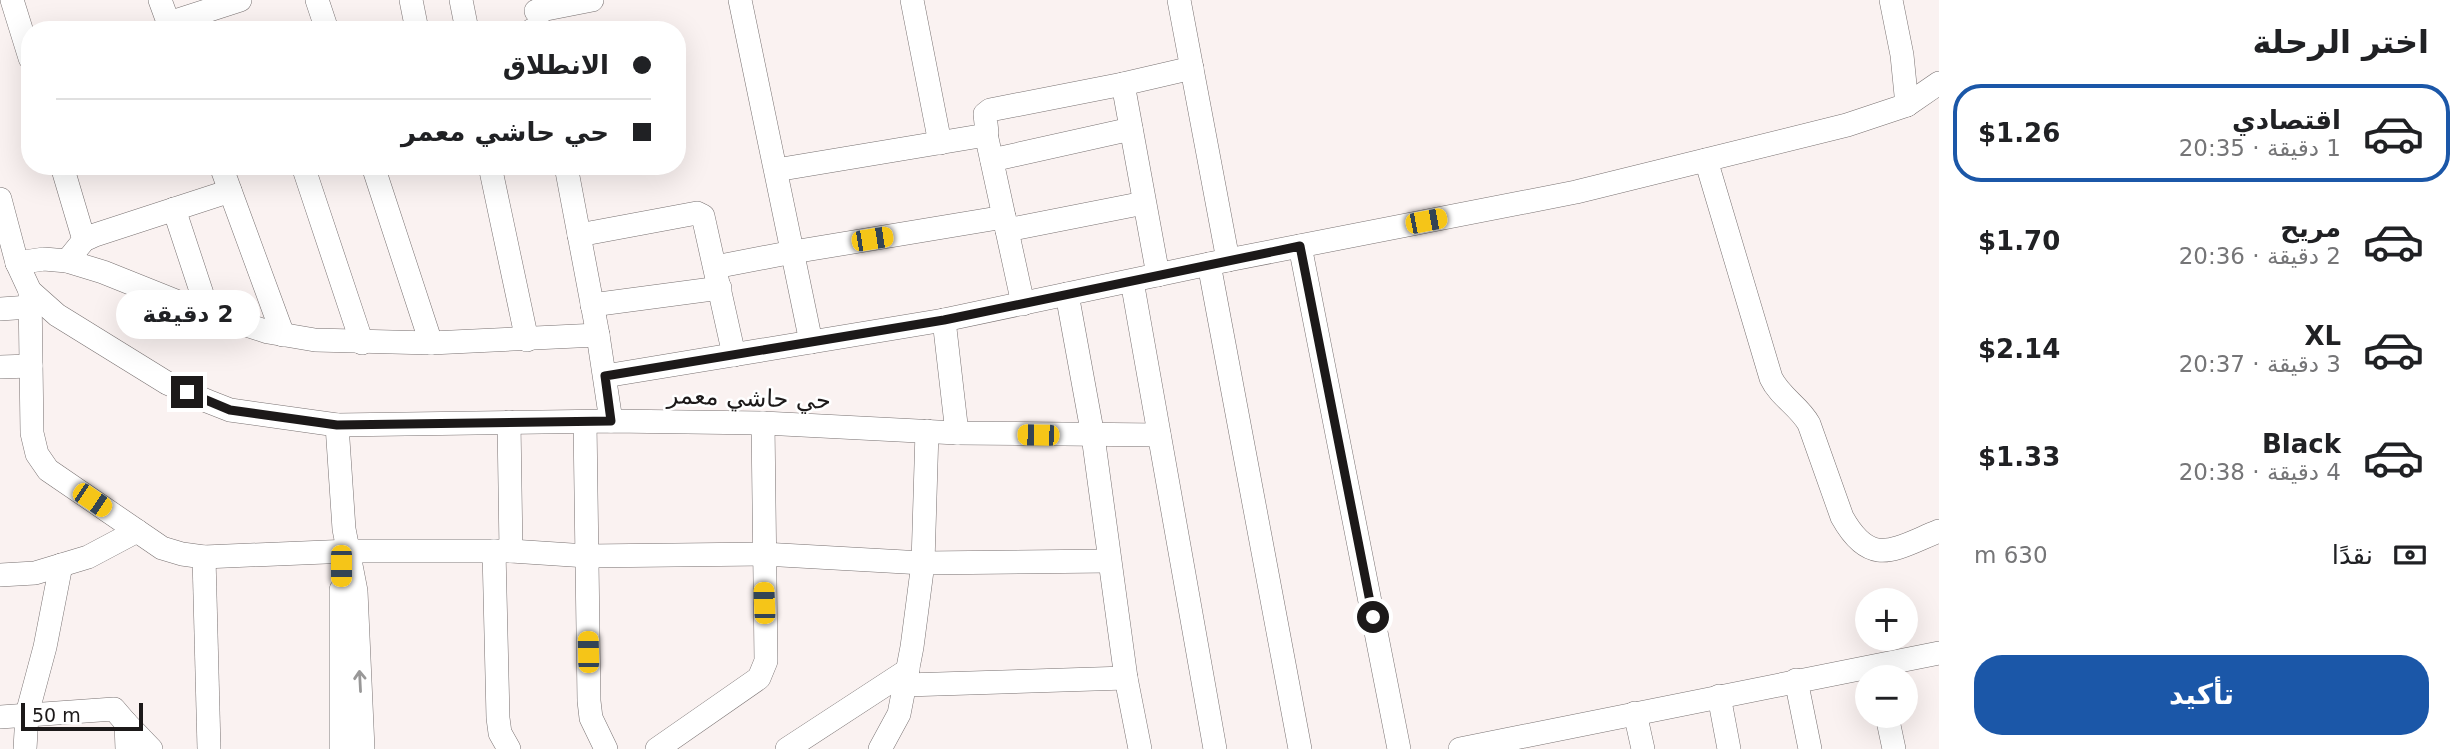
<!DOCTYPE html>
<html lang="ar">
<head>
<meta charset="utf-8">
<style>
  :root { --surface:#fff; --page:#f6f6f6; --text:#202124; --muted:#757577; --line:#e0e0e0; --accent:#1b57a8 }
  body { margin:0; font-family:"DejaVu Sans",Cairo,sans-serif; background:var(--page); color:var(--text); direction:rtl; height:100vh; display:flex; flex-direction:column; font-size:26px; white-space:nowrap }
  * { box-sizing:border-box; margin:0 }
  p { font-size:23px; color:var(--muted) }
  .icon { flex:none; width:38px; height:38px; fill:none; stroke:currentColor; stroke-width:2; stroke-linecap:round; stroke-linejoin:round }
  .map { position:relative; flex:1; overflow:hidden; direction:ltr }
  .drawer { display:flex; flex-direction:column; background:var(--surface); width:525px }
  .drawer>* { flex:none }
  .hud { position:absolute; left:21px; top:21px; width:665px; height:154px; border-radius:28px; box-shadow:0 7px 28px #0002; direction:rtl; display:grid; align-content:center; height:154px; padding:0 35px; background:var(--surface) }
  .buttons { position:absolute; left:1855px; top:588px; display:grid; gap:14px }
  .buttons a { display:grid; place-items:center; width:63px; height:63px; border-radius:50%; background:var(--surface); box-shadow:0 7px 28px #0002; font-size:35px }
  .scale { position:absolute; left:21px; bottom:18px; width:122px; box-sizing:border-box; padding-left:7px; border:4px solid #1c1919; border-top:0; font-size:19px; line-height:24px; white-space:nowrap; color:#1c1919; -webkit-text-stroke:5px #fff; paint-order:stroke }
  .end { position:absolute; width:32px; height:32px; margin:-16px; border:9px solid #1c1919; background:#fff; box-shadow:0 0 0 4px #fff }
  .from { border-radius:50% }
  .bubble { position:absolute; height:49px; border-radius:24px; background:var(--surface); box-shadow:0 7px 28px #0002; font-size:23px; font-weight:600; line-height:49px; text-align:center; direction:rtl }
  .car { position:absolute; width:21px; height:42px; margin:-21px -10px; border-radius:9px; box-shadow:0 0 5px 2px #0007; background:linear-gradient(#f5c518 24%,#345 0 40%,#f5c518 0 76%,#345 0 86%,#f5c518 0) }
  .hud b { display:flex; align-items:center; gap:24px; height:66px; font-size:26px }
  .hud b+b { border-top:2px solid var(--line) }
  .hud i { width:18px; height:18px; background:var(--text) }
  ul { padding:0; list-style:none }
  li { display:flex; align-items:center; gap:21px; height:98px; margin:0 14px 10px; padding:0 21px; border:4px solid transparent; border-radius:28px }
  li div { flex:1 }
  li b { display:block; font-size:26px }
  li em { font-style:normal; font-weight:600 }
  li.on { border-color:var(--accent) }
  li>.icon { width:63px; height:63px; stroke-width:1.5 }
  h2 { padding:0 35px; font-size:32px; line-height:84px }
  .pay { display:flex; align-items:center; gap:18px; height:77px; padding:0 35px; font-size:26px }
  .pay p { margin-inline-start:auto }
  .primary-button { display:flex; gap:14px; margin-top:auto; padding:14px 35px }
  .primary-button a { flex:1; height:80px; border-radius:28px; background:var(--accent); color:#fff; font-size:28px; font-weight:600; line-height:80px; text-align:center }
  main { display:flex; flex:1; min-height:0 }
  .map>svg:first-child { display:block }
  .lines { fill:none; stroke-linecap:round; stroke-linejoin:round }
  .minor-casing { stroke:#787171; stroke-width:24 }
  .minor { stroke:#fff; stroke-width:23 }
  .oneway { stroke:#999898 }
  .route { stroke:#1c1919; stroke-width:9 }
  .labels { text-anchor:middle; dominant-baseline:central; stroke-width:5; stroke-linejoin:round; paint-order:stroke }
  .street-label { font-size:24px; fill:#1c1919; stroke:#fff }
</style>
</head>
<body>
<main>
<section class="drawer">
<h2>اختر الرحلة</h2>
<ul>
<li class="on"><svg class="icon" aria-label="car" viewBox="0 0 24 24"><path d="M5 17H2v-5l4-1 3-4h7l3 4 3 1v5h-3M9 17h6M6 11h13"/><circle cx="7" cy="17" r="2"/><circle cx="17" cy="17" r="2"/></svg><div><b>اقتصادي</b><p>1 دقيقة · 20:35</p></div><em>$1.26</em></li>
<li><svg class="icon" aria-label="car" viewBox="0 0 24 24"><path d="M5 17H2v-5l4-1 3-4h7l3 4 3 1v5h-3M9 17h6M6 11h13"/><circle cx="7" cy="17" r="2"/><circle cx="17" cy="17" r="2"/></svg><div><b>مريح</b><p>2 دقيقة · 20:36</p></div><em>$1.70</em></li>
<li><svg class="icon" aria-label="car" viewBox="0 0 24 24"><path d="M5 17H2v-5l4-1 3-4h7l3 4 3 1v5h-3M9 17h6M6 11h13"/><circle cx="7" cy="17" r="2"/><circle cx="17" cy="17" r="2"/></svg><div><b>XL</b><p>3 دقيقة · 20:37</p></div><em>$2.14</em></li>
<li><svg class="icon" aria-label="car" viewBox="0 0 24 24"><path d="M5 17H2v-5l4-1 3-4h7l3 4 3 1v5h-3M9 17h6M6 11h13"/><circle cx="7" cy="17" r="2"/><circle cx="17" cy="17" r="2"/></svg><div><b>Black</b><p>4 دقيقة · 20:38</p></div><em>$1.33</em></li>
</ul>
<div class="pay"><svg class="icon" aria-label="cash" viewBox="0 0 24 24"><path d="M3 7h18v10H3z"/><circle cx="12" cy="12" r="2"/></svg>نقدًا<p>630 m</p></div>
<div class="primary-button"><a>تأكيد</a></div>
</section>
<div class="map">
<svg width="1939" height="749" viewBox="0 0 1939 749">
  <rect width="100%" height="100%" fill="#faf2f1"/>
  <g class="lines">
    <defs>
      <g id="minor">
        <polyline points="12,0 30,58"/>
        <polyline points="160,0 171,30"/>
        <polyline points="317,0 327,30"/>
        <polyline points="411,0 417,30"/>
        <polyline points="461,0 467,30"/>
        <polyline points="740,0 811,342"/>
        <polyline points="912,0 940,143"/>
        <polyline points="1179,0 1228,260 1576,192 1847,125 1907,105 1939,83"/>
        <polyline points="1891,0 1902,55 1907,105"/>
        <polyline points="536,11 592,0"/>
        <polyline points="169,23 240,0"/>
        <polyline points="532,30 539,27"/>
        <polyline points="1123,84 1158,275"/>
        <polyline points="986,134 1023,304"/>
        <polyline points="992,160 1131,129"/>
        <path d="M1706,160L1771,378C1780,397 1799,406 1809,424L1842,517C1871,569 1894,549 1939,531"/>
        <polyline points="62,166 84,240"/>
        <polyline points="221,166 283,335"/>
        <polyline points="303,166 362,343"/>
        <polyline points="373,166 431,343"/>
        <polyline points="490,166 527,340"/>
        <polyline points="566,166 598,335 611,421"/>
        <polyline points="776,170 980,136 987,133 985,114 990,110 1123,84 1192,68"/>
        <polyline points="0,199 17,263 30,291 57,315 167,383 207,401 230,410 337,425 344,529 356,591 363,749"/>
        <polyline points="174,209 208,312"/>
        <polyline points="1007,230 1144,203"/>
        <polyline points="579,235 697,213 703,216 734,355"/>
        <polyline points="1300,246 1399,749"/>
        <polyline points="67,261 84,240 95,235 230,191"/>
        <polyline points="17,263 44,259 67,261 103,272 188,306 268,332 315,340 431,343 598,335"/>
        <polyline points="1209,264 1300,749"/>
        <polyline points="715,267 793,252 1004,217"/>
        <polyline points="1132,281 1215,749"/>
        <polyline points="30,291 32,433 37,454 48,470 162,548 182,554 204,557 350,551 511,551 587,556 763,554 923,563 1109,561"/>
        <polyline points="1067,294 1093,436 1126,678 1140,749"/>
        <polyline points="592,305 720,288"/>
        <polyline points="0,309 30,307"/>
        <polyline points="944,320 957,433"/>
        <polyline points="0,367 31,366"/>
        <polyline points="605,376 944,320 1228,260"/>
        <polyline points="509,422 511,551"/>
        <polyline points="585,422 589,701 591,718 606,749"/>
        <polyline points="337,425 611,421 763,423 957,433 1159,435"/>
        <polyline points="494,551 498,718 500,733 509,749"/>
        <polyline points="204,557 209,749"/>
        <polyline points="0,575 35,573 88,557 137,531"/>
        <polyline points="1796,680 1810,749"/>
        <polyline points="906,685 1126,678"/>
        <polyline points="1719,696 1729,749"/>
        <polyline points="1635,713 1643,749"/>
        <polyline points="1887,716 1894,749"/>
        <polyline points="0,717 114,709 126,723 127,749"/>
        <polyline points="126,723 151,749"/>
        <polyline points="25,749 27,714 45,647 61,565"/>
        <polyline points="341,749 341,590"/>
        <polyline points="657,749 759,678 766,661 763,423"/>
        <polyline points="787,749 908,670"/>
        <polyline points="880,749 899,714 912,647 923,563 927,431"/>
        <polyline points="1460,749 1939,653"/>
      </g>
    </defs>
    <use href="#minor" class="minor-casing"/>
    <use href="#minor" class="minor"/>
  </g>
  <defs><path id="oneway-shaft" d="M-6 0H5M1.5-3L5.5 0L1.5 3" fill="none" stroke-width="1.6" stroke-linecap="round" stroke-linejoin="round" transform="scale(1.75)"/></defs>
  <use class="oneway" href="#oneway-shaft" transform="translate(360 681) rotate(-93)"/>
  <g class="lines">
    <polyline class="route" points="187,392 230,410 337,425 611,421 605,376 944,320 1300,246 1373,617"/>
  </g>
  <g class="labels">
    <g class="street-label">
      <text transform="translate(749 398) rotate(2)">حي حاشي معمر</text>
    </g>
  </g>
</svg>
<div class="buttons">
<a>+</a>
<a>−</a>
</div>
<div class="scale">50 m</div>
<i class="end from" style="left:1373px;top:617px"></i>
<i class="end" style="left:187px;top:392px"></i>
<div class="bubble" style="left:116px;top:290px;width:144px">2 دقيقة</div>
<i class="car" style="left:1426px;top:221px;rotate:79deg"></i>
<i class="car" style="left:872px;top:239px;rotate:81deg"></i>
<i class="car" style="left:1038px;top:435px;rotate:271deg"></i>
<i class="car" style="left:92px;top:500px;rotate:124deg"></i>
<i class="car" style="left:341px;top:566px;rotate:180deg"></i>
<i class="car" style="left:764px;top:603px;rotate:358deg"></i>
<i class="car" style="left:588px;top:652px;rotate:359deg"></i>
<div class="hud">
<b><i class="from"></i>الانطلاق</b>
<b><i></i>حي حاشي معمر</b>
</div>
</div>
</main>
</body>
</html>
